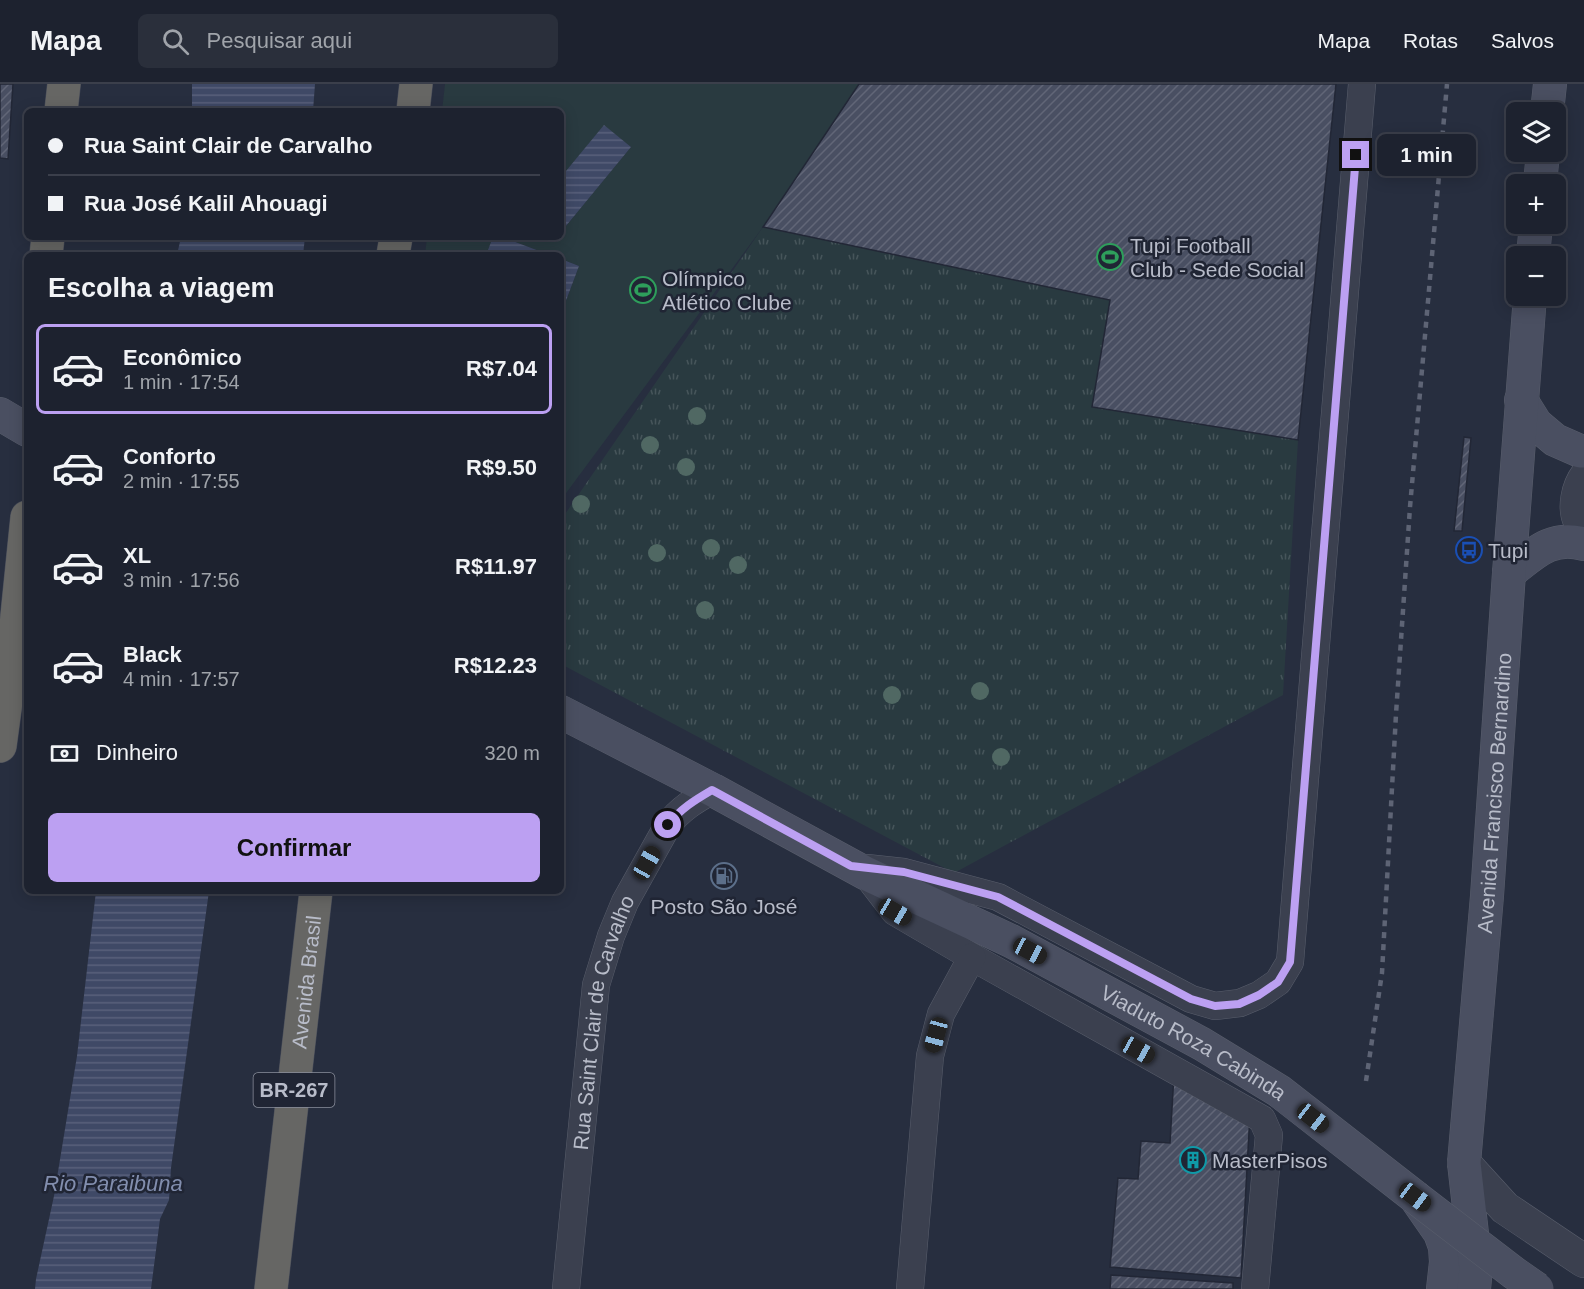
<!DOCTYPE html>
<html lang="pt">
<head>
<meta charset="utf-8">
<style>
  :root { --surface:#1d222f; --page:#2a2f3b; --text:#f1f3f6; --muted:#a0a4aa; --line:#3b3f4b; --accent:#bca0f2 }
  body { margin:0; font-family:Helvetica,sans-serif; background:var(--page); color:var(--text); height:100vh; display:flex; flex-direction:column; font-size:22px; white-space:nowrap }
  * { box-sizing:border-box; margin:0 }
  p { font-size:20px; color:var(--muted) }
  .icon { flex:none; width:33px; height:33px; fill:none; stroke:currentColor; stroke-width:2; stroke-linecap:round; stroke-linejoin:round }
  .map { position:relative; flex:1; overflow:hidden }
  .details { position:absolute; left:24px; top:168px; width:540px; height:642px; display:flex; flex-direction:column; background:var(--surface); border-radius:9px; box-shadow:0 3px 15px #0003,0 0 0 2px var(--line) }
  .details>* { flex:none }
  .guide { position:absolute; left:24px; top:24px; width:540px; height:132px; border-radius:9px; box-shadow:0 3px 15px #0003,0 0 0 2px var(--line); display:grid; align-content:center; height:132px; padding:0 24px; background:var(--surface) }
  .controls { position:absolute; left:1506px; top:18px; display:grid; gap:12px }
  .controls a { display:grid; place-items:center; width:60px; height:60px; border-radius:9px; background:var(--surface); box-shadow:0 3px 15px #0003,0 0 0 2px var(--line); font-size:30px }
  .end { position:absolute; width:27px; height:27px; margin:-14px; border:8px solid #bca0f2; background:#111; box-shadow:0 0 0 3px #111 }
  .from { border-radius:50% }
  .bubble { position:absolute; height:42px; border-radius:9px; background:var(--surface); box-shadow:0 3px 15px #0003,0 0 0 2px var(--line); font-size:20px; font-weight:700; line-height:42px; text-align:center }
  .car { position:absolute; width:18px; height:36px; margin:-18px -9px; border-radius:8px; box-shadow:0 0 4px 2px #0007; background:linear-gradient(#222 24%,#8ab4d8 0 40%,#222 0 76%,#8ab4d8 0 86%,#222 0) }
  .guide b { display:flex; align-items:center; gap:21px; height:57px; font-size:22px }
  .guide b+b { border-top:2px solid var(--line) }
  .guide i { width:15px; height:15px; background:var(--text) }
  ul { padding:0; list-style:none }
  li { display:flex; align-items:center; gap:18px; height:90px; margin:0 12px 9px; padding:0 12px; border:3px solid transparent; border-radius:9px }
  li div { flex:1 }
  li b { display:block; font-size:22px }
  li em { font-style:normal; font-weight:700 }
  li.on { border-color:var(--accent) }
  li>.icon { width:54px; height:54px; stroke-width:1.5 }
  h2 { padding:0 24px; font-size:27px; line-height:72px }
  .pay { display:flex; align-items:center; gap:15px; height:66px; padding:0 24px; font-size:22px }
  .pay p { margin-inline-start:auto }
  .button { display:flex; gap:12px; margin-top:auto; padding:12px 24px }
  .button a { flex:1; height:69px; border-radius:9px; background:var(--accent); color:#111; font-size:24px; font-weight:700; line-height:69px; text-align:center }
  header { display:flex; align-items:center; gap:36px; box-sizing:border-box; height:84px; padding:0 30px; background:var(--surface); border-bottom:2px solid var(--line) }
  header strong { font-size:28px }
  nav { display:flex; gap:33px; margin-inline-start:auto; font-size:21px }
  .search { width:420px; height:54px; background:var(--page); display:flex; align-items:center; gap:15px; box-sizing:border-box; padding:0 21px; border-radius:9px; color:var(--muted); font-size:22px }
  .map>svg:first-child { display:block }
  .grass { fill:url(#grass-tufts) }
  .pitch { fill:#293a40 }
  .water { fill:url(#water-rules) }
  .building { fill:url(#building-hatch); stroke:#222736; stroke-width:1.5 }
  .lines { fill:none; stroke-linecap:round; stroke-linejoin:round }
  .minor-casing { stroke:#595e6c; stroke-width:28 }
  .tertiary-casing { stroke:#595e6c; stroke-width:34 }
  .secondary-casing { stroke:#595e6c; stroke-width:34 }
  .trunk-casing { stroke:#464b59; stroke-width:34 }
  .minor { stroke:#3b404f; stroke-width:27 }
  .tertiary { stroke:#3b404f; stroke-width:33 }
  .secondary { stroke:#4a4f61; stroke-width:33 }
  .trunk { stroke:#666664; stroke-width:33 }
  .rail { stroke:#5e6475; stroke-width:4.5; stroke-dasharray:6 6; stroke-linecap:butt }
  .secondary-bridge-casing { stroke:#595e6c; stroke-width:34; stroke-linecap:butt }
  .secondary-bridge { stroke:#4a4f61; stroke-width:33 }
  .tree { fill:#506863 }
  .route { stroke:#bca0f2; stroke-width:8 }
  .labels { text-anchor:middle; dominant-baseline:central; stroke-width:5; stroke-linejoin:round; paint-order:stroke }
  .shield { fill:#202534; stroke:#8a8f9c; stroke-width:1.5 }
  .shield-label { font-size:20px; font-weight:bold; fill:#b8bcc9 }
  .poi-label { font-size:21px; fill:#b8bcc9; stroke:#202534; text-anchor:start }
  .street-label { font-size:21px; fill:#b8bcc9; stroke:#202534 }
  .water-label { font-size:22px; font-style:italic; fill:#828eae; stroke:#202534 }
</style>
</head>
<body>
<header>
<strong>Mapa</strong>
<div class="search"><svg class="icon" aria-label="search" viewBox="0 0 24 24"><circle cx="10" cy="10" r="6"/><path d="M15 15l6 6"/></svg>Pesquisar aqui</div>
<nav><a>Mapa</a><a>Rotas</a><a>Salvos</a></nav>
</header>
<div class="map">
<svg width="1584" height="1205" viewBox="0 0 1584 1205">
  <defs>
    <pattern id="grass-tufts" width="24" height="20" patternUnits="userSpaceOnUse" patternTransform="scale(1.5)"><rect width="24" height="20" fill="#293a40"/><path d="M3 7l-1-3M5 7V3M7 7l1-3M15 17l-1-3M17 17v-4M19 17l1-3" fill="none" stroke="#46555a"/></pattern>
    <pattern id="water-rules" width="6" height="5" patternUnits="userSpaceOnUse" patternTransform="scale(1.5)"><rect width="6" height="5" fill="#3f4966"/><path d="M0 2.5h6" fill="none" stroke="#59617b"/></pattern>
    <pattern id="building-hatch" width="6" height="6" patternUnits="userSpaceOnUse" patternTransform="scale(1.5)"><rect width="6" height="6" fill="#494f62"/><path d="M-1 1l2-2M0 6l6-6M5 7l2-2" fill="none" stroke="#616677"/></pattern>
  </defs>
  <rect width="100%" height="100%" fill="#272e3f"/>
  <polygon class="grass" points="763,143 1110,216 1092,323 1298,356 1283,611 954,789 561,580 561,436"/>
  <g class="pitch">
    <polygon points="445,0 859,0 763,143 561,416 561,230 579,182 561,175 561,171 550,171 502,153 561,153 561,148 631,63 604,42 561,93 561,27 442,27"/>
    <polygon points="427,153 493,153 486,171 425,171"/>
  </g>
  <g class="water">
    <polygon points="192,0 315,0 313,27 192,27"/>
    <polygon points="604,41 631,63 561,148 561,93"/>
    <polygon points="181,153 305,153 303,171 177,171"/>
    <polygon points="493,153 502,153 550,171 486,171"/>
    <polygon points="561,175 579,182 561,230"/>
    <polygon points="96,807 209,807 171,1084 169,1116 160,1135 151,1205 35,1205 36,1195 54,1112 77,972"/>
  </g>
  <g class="building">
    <polygon points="0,0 13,0 8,75 0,74"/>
    <polygon points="859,0 1336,0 1298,356 1092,323 1110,216 763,143"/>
    <polygon points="1464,353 1471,354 1462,447 1454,447"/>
    <polygon points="1174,990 1250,1030 1241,1194 1110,1183 1118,1094 1138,1095 1141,1057 1170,1059"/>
    <polygon points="1111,1191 1233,1199 1233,1205 1110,1205"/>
  </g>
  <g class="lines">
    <defs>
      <g id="minor">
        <path d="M1584,390C1575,402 1570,424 1577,438C1578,439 1583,444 1584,445"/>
        <polyline points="867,784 904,788 998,813 1191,915 1215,922 1240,919 1259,911 1278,898 1290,878 1362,0"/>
        <polyline points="865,789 895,828 972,873 1262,1035 1269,1051 1255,1205"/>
        <path id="s1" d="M566,1205L596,901L611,852L625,818L668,741C680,725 695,716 713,706"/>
        <polyline points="910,1205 930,972 941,930 972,873"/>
      </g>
      <polyline id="tertiary" points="1464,1079 1505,1124 1584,1177"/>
      <g id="secondary">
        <polyline points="1547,28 1550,0"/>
        <polyline points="1540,100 1543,68"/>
        <polyline points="1533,172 1536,140"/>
        <polyline points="1521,316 1536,340 1555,356 1580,367 1584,367"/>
        <polyline points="0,330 27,346"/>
        <path d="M1509,489C1534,470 1550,451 1584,460"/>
        <path id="s2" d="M561,628L713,706L865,789L1011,857L1202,960L1279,1007L1415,1113L1440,1149L1445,1163L1446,1178L1443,1205"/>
        <path id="s3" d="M1474,1205L1476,1185L1464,1079L1487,812L1509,489L1530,212"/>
      </g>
      <g id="trunk">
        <polyline points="61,27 64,0"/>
        <polyline points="413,27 416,0"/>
        <polyline points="46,171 48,153"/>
        <polyline points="393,171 396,153"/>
        <polyline points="0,662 15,551 27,433"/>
        <path id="s4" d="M271,1205L316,807"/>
      </g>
    </defs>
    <use href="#minor" class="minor-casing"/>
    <use href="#tertiary" class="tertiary-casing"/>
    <use href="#secondary" class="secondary-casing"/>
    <use href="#trunk" class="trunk-casing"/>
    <use href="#minor" class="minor"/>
    <use href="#tertiary" class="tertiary"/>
    <use href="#secondary" class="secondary"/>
    <use href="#trunk" class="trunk"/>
    <polyline class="rail" points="1366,997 1382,889 1396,630 1410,423 1447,0"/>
    <defs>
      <polyline id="secondary-bridge" points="1415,1113 1514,1189 1537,1205"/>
    </defs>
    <use href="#secondary-bridge" class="secondary-bridge-casing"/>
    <use href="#secondary-bridge" class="secondary-bridge"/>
  </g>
  <g class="tree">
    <circle cx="697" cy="332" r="9"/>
    <circle cx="650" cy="361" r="9"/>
    <circle cx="686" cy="383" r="9"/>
    <circle cx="581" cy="420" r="9"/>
    <circle cx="711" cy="464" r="9"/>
    <circle cx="657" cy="469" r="9"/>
    <circle cx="738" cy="481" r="9"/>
    <circle cx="705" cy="526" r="9"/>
    <circle cx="980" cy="607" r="9"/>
    <circle cx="892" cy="611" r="9"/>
    <circle cx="1001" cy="673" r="9"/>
  </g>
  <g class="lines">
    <path class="route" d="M668,741C680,725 695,716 712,706L851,782L904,788L998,813L1191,915L1215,922L1239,920L1259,911L1278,898L1290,878L1356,71"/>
  </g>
  <defs>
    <symbol id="stadium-ring" viewBox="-11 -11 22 22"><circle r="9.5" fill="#202534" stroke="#2e9e5b" stroke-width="1.5"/><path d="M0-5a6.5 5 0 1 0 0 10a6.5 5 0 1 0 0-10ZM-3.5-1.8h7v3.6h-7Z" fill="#2e9e5b"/></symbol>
    <symbol id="bus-ring" viewBox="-11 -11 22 22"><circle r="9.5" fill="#202534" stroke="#1a4fb4" stroke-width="1.5"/><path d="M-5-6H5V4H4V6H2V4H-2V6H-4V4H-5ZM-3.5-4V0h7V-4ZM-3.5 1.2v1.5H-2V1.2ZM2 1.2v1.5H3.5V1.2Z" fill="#1a4fb4"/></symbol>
    <symbol id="fuel-ring" viewBox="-11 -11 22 22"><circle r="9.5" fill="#202534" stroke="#5c6f8a" stroke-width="1.5"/><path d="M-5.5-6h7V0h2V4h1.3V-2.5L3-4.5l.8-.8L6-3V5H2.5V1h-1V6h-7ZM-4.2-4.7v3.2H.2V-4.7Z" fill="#5c6f8a"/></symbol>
    <symbol id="building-ring" viewBox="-11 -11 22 22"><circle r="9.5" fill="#202534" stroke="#0f9aa8" stroke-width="1.5"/><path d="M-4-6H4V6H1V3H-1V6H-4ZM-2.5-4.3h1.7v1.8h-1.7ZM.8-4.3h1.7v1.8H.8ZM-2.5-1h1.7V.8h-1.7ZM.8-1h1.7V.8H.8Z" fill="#0f9aa8"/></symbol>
  </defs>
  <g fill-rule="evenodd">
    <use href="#stadium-ring" x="1095" y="158" width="30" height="30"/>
    <use href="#stadium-ring" x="628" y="191" width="30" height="30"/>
    <use href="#bus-ring" x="1454" y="451" width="30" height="30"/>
    <use href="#fuel-ring" x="709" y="777" width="30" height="30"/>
    <use href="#building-ring" x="1178" y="1061" width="30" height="30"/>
  </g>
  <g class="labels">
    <rect class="shield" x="253.5" y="989" width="81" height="34" rx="4.5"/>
    <g class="shield-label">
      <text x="294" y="1006">BR-267</text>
    </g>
    <g class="poi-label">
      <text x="1130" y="161">Tupi Football<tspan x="1130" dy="24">Club - Sede Social</tspan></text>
      <text x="662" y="194">Olímpico<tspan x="662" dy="24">Atlético Clube</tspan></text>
      <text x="1488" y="466">Tupi</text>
      <text x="724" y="822" text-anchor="middle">Posto São José</text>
      <text x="1212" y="1076">MasterPisos</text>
    </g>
    <g class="street-label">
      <text stroke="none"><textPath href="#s3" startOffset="498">Avenida Francisco Bernardino</textPath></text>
      <text stroke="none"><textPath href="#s4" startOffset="309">Avenida Brasil</textPath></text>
      <text stroke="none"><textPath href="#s1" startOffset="270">Rua Saint Clair de Carvalho</textPath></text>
      <text stroke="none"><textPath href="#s2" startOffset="714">Viaduto Roza Cabinda</textPath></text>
    </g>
    <g class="water-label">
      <text x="113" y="1099">Rio Paraibuna</text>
    </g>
  </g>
</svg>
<div class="controls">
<a><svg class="icon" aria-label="layers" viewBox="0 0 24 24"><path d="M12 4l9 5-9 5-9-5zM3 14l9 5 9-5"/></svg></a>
<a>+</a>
<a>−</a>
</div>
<i class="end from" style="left:668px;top:741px"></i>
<i class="end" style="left:1356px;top:71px"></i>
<div class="bubble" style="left:1377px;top:50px;width:99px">1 min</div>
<i class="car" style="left:647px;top:779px;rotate:29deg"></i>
<i class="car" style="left:895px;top:828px;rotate:120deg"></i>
<i class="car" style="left:1030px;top:867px;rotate:118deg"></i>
<i class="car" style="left:936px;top:951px;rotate:195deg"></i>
<i class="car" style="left:1138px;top:966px;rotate:119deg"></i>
<i class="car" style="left:1313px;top:1034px;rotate:128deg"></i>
<i class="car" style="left:1415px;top:1113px;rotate:127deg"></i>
<div class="guide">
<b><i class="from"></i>Rua Saint Clair de Carvalho</b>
<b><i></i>Rua José Kalil Ahouagi</b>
</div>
<section class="details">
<h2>Escolha a viagem</h2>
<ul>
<li class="on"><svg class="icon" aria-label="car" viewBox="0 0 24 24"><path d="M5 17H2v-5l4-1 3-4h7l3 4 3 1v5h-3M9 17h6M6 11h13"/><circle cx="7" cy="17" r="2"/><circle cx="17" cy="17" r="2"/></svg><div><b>Econômico</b><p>1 min · 17:54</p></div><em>R$7.04</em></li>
<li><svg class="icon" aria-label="car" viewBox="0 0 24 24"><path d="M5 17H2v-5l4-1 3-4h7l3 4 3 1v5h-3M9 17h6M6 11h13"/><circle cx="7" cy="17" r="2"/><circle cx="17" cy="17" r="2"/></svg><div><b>Conforto</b><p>2 min · 17:55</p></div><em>R$9.50</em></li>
<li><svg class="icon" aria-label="car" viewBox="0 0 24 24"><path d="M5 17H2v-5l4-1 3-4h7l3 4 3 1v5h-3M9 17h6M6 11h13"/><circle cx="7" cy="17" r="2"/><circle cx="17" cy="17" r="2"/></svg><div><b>XL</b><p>3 min · 17:56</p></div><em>R$11.97</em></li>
<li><svg class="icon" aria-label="car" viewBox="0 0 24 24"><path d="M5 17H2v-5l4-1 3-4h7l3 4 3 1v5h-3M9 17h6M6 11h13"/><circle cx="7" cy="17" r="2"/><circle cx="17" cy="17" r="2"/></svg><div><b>Black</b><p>4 min · 17:57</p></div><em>R$12.23</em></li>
</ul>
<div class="pay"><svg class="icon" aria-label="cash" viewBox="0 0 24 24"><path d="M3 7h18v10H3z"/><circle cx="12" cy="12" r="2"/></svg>Dinheiro<p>320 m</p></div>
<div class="button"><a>Confirmar</a></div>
</section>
</div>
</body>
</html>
